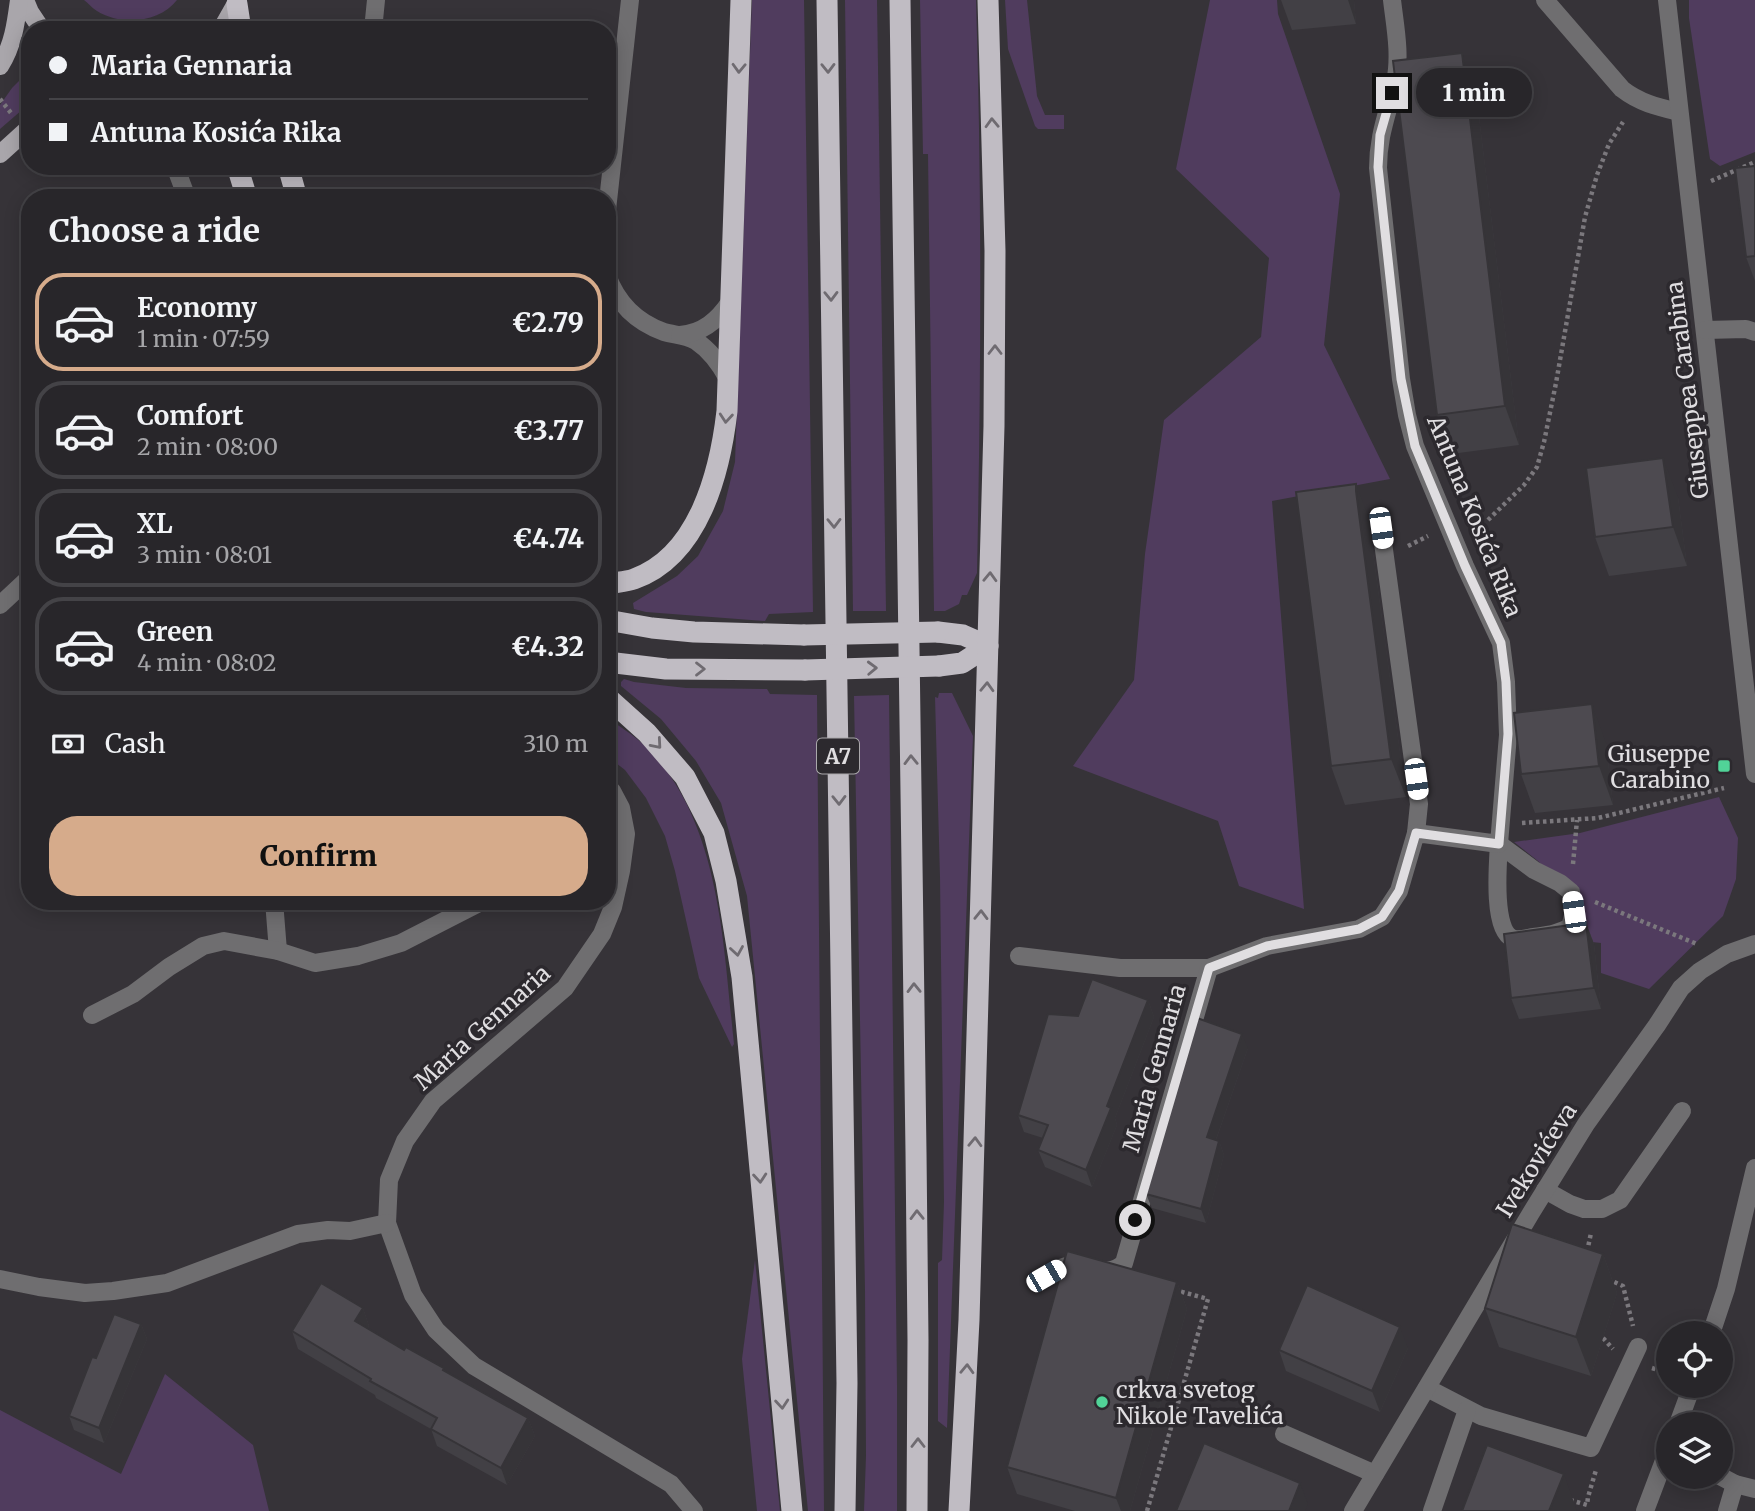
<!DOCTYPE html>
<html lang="en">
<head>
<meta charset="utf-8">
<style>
  :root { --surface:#28262a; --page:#302e32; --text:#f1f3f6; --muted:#a5a5a8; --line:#444347; --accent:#d6ab8b }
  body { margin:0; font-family:Merriweather,serif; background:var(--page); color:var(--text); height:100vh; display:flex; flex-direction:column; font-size:26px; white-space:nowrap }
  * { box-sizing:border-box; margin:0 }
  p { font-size:23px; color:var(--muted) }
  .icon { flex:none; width:38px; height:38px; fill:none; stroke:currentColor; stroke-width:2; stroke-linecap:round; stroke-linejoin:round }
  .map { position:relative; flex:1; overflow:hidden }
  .drawer { position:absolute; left:21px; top:189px; width:595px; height:721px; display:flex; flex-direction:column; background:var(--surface); border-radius:28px; box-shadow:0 4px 18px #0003,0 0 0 2px var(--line) }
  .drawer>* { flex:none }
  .top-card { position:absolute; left:21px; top:21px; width:595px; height:154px; border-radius:28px; box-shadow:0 4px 18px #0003,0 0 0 2px var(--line); display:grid; align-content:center; height:154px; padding:0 28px; background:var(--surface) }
  .controls { position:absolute; left:1656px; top:1321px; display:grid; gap:14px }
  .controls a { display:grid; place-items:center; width:77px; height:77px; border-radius:50%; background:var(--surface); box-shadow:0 4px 18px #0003,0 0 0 2px var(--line); font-size:35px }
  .end { position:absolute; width:32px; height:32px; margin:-16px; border:9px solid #e0dee1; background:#111; box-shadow:0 0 0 4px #111 }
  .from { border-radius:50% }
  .bubble { position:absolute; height:49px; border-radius:24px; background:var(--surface); box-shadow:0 4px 18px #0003,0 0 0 2px var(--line); font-size:23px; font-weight:800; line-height:49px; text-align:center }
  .car { position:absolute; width:21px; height:42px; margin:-21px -10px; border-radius:9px; box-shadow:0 0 5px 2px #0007; background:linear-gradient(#fff 24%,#345 0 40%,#fff 0 76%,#345 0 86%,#fff 0) }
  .top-card b { display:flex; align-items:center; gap:24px; height:66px; font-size:26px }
  .top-card b+b { border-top:2px solid var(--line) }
  .top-card i { width:18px; height:18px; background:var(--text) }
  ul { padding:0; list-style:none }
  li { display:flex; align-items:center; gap:21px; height:98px; margin:0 14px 10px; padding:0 14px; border:4px solid var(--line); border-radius:28px }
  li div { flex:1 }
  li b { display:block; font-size:26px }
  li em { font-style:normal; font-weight:800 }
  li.selected { border-color:var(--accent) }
  li>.icon { width:63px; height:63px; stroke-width:1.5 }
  h2 { padding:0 28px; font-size:32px; line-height:84px }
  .pay { display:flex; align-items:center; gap:18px; height:77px; padding:0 28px; font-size:26px }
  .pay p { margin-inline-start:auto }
  .action { display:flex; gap:14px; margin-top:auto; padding:14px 28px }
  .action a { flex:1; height:80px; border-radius:28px; background:var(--accent); color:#111; font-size:28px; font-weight:800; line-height:80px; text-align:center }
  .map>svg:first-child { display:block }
  .green { fill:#503c5e }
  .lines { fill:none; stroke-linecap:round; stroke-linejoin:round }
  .path { stroke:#7b787d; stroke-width:4.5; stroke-dasharray:3.5 3.5; stroke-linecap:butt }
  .minor { stroke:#6f6e70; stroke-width:18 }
  .major { stroke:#a9a6ab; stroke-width:18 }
  .highway { stroke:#c0bcc3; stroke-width:21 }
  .highway-bridge { stroke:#c0bcc3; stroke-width:21 }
  .wall { fill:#424045 }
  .shaded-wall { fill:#363438 }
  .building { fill:#4d4a50; stroke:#363438; stroke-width:2 }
  .oneway { stroke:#6f6b71 }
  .route { stroke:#e0dee1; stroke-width:9 }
  .poi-dot { fill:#51d398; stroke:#2c292e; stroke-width:2.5 }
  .labels { text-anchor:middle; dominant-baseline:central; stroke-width:7; stroke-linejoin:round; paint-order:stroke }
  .shield { fill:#2c292e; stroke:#aaa8ab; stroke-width:2 }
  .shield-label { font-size:21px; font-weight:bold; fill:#e0dee1 }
  .street-label { font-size:23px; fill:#e0dee1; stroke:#2c292e }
  .poi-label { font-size:23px; fill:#e0dee1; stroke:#2c292e; text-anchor:end }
</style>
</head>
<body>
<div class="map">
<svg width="1755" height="1511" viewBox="0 0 1755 1511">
  <rect width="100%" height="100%" fill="#363338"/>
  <g class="green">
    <path d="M84,0H177C159,23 121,26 97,11C92,8 88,3 84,0Z"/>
    <polygon points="752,0 804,0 813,612 769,614 765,621 646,612 634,609 633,603 677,576 698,556 723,511 735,462"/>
    <polygon points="845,0 877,0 886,611 853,611"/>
    <path d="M920,0H976C982,191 981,382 977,573L967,595H962L959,604L945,611H934L928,154H923Z"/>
    <polygon points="1005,0 1027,0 1037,96 1045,115 1064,115 1064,129 1038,129 1035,126 1008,49"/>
    <polygon points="1210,0 1277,0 1278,14 1340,194 1324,345 1390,479 1272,501 1304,909 1239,886 1218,821 1073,766 1134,680 1145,554 1164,420 1261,337 1269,258 1176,169"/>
    <polygon points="1689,0 1755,0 1755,152 1720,166 1710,159 1689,18"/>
    <polygon points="30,70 30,103 0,129 0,105 12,88"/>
    <polygon points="624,679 634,682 686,688 767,689 770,694 817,695 824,1511 808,1511 747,896 721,803 696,761 661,719 621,686 621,682"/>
    <polygon points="939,693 952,693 973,736 947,1428 938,1421 938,1263 942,1260 944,1202 940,877 935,697 938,698"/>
    <polygon points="889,695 897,1385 897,1511 864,1511 866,1456 865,1290 854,696"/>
    <path d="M607,718C619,726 632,734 642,743C721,817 723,944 734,1044L732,1047L699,978L675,871L665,836L646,798L625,770L607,756Z"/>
    <polygon points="1719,797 1738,838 1736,879 1723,916 1649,989 1601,973 1601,943 1583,941 1574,898 1538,861 1514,842 1580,833"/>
    <polygon points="755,1260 780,1511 757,1511 742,1359"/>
    <polygon points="165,1374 253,1445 269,1511 0,1511 0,1410 121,1474"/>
  </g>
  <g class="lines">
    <g class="path">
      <polyline points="0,99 11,113"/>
      <polyline points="1711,181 1755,162"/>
      <polyline points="1488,520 1524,485 1537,467 1544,442 1556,383 1585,217 1597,175 1609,144 1623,122"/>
      <polyline points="1408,546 1428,536"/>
      <polyline points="1522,823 1598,818 1724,788"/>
      <polyline points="1573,864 1577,820"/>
      <polyline points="1595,902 1697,944"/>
      <polyline points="1587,1252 1591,1233"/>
      <polyline points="1608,1279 1623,1286 1633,1326"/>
      <polyline points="1603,1338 1613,1349"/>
      <polyline points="1652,1368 1668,1373"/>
      <polyline points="1570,1500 1587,1505 1588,1497 1596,1470"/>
      <polyline points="1147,1511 1208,1299 1175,1290"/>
    </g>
    <g class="minor">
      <path d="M1545,0L1622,89C1640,103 1658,107 1679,112"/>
      <polyline points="1667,0 1755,774"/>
      <polyline points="374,20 376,0"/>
      <polyline points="175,166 187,198"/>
      <polyline points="607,210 630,0"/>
      <path d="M607,275C617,303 636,322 664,332C675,335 686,335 696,341C711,351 720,364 728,379"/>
      <polyline points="1705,330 1746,329 1755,332"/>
      <path d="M680,335C703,333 718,320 730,302"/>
      <polyline points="1381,528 1419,804 1416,833"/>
      <polyline points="0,605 30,577"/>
      <polyline points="607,786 612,791 621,808 626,834 621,871 613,907 602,934 565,988 433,1101 405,1141 389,1180 387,1223 413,1295 436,1330 474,1366 671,1484 694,1511"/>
      <path d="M1499,844L1534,870L1560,883L1571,892L1574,912L1570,927C1558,934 1547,935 1534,937C1527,938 1518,941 1512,938C1492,930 1498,861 1499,844Z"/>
      <polyline points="274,901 278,951"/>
      <path d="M1019,956L1120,968H1209L1267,946L1359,929L1382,917L1399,891L1416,833L1499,844L1508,735L1506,682L1501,643L1465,566L1415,446L1407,415L1401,379L1378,168C1378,135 1388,113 1395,82C1401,55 1395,26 1392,0"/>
      <polyline points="92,1015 133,994 169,967 203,946 224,941 278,951 315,963 358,956 401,943 483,901"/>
      <polyline points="1545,1190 1570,1204 1584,1209 1602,1209 1620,1200 1682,1111"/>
      <path d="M1046,1276C1053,1272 1060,1267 1067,1266C1087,1264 1109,1279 1124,1263L1209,968"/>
      <polyline points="0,1279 39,1287 85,1293 113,1291 167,1283 298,1234 328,1230 350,1231 387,1223"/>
      <polyline points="1711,1334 1726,1289 1755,1168"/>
      <polyline points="1427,1388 1481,1416 1591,1448 1638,1347"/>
      <polyline points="1678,1424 1692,1386"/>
      <polyline points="1284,1434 1375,1474"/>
      <polyline points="1720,1476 1735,1484 1755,1489"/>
      <polyline points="1353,1511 1531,1213 1586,1124 1657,1025 1681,988 1700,971 1727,954 1755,944"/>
      <polyline points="1432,1511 1467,1410"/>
      <polyline points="1645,1511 1668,1450"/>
      <polyline points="1727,1511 1735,1484"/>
    </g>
    <g class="major">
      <polyline points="25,0 30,12 42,30"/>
      <polyline points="221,30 238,0"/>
      <path d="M0,66C13,46 16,23 19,0"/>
      <polyline points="0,154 30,127"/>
    </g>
    <g class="highway">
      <polyline points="827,0 847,1383 845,1511"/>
      <polyline points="900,0 916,1152 918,1340 917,1511"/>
      <polyline points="237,4 241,30"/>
      <polyline points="237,166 247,198"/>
      <polyline points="288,166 297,198"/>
      <path d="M607,584C616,582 626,582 634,579C699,556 720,472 727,411L741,0"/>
      <polyline points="607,620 652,628 694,632 804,635"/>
      <polyline points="938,632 963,635 988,646"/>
      <polyline points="607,662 666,669 805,670"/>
      <polyline points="939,666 962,663 988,646"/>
      <polyline points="607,697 647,733 685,777 714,833 726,881 742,977 792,1511"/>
      <polyline points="959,1511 969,1320 994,426 995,251 988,0"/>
    </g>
    <g class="highway-bridge">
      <polyline points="804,635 938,632"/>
      <polyline points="805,670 939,666"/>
    </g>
  </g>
  <g class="wall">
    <polygon points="1281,0 1354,0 1356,24 1292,30"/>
    <polygon points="1476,92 1519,445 1451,454 1437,415"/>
    <polygon points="1755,166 1755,281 1746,257"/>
    <polygon points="1678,497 1687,566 1609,576 1595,537"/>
    <polygon points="1371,523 1370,530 1406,797 1345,805 1331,766"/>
    <polygon points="1606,743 1613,805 1535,813 1521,774"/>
    <polygon points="1586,923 1594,944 1601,1009 1519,1019 1511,998"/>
    <polygon points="1148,1000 1154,1017 1115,1118 1117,1125 1092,1187 1045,1167 1038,1150 1043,1138 1024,1132 1018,1115 1078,1016"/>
    <polygon points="1248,1048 1216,1140 1219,1141 1224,1155 1206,1223 1152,1208 1146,1194"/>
    <polygon points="1603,1254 1617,1293 1591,1376 1499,1347 1485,1308"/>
    <polygon points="1177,1282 1187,1309 1130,1511 1075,1511 1017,1494 1007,1467"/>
    <polygon points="363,1308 369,1326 368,1328 404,1350 445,1371 528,1418 535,1436 507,1485 437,1446 431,1429 376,1398 375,1395 298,1349 292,1331"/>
    <polygon points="141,1324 147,1339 104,1443 74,1430 69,1416 96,1358"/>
    <polygon points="1408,1348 1380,1412 1286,1371 1279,1350"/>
  </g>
  <g class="shaded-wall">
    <polygon points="1348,0 1354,0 1356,24"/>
    <polygon points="1462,53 1476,92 1519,445 1505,406"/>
    <polygon points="1663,458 1678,497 1687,566 1673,527"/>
    <polygon points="1356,484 1371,523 1370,530 1406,797 1391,759 1356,491"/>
    <polygon points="1592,704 1606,743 1613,805 1599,766"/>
    <polygon points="1586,923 1594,944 1601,1009 1594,988"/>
    <polygon points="1148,1000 1154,1017 1115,1118 1117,1125 1092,1187 1086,1170 1107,1106"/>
    <polygon points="1242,1034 1248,1048 1212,1151 1207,1137"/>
    <polygon points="1219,1141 1224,1155 1206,1223 1201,1209"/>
    <polygon points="1603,1254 1617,1293 1591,1376 1576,1337"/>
    <polygon points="1177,1282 1187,1309 1130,1511 1121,1511 1116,1498"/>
    <polygon points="363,1308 369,1326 361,1338 355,1321"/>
    <polygon points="141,1324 147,1339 104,1443 99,1428"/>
    <polygon points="1400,1327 1408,1348 1380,1412 1372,1391"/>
    <polygon points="528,1418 535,1436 507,1485 501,1468"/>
    <polygon points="1564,1474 1577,1511 1549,1511"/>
    <polygon points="1300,1483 1308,1504 1305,1511 1289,1511"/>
  </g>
  <g class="building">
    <polygon points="1462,53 1505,406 1437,415 1393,61"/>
    <polygon points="1755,166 1755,256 1746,257 1735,168"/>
    <polygon points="1663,458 1673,527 1595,537 1586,468"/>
    <polygon points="1356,484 1356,491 1391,759 1331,766 1296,492"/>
    <polygon points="1592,704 1599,766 1521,774 1514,713"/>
    <polygon points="1586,923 1594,988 1511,998 1504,934"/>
    <polygon points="1092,979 1148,1000 1107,1106 1111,1108 1086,1170 1038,1150 1048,1125 1018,1115 1048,1014 1078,1016"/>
    <polygon points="1197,1018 1242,1034 1207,1137 1219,1141 1201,1209 1146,1194"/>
    <polygon points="1512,1224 1603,1254 1576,1337 1485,1308"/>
    <polygon points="1067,1251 1177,1282 1116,1498 1007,1467"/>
    <polygon points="321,1283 363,1308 355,1321 404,1350 406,1347 444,1368 443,1370 528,1418 501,1468 431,1429 437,1418 370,1381 371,1379 292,1331"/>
    <polygon points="1307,1285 1400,1327 1372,1391 1279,1350"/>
    <polygon points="114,1314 141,1324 99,1428 69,1416 92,1357 96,1358"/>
    <polygon points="1204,1443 1300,1483 1289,1511 1176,1511"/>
    <polygon points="1487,1445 1564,1474 1549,1511 1462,1511"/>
  </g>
  <defs><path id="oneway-chevron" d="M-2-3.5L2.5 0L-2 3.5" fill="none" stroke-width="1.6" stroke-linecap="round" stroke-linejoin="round" transform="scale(1.75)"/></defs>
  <g class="oneway">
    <use href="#oneway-chevron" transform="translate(739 68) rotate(92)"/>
    <use href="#oneway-chevron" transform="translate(828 68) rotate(89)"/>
    <use href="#oneway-chevron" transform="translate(992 123) rotate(-92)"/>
    <use href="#oneway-chevron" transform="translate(831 296) rotate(89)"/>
    <use href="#oneway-chevron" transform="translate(995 350) rotate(-90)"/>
    <use href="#oneway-chevron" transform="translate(726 418) rotate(95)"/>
    <use href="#oneway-chevron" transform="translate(834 523) rotate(89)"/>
    <use href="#oneway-chevron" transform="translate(990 577) rotate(-88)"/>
    <use href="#oneway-chevron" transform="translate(872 668) rotate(-2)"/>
    <use href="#oneway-chevron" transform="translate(700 669)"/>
    <use href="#oneway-chevron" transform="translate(987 687) rotate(-88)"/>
    <use href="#oneway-chevron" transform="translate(657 744) rotate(49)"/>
    <use href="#oneway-chevron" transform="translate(911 760) rotate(-91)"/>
    <use href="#oneway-chevron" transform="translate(839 800) rotate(89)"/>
    <use href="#oneway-chevron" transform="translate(981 915) rotate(-89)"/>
    <use href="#oneway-chevron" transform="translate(737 951) rotate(81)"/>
    <use href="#oneway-chevron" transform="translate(914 988) rotate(-91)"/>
    <use href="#oneway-chevron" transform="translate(975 1142) rotate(-88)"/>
    <use href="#oneway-chevron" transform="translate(760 1178) rotate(85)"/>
    <use href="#oneway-chevron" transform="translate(917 1215) rotate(-91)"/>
    <use href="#oneway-chevron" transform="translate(967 1369) rotate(-88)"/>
    <use href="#oneway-chevron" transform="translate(782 1404) rotate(85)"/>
    <use href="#oneway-chevron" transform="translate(918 1443) rotate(-90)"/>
  </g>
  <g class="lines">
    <polyline class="route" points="1135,1220 1209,968 1267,946 1359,929 1382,917 1399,891 1416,833 1499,844 1508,734 1506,682 1501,643 1465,566 1415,446 1401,379 1378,167 1380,135 1392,93"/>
  </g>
  <g class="poi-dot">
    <rect x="1717" y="759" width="14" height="14" rx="3.5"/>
    <circle cx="1102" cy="1402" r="7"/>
  </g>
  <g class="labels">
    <rect class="shield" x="817" y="738.5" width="42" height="35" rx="5"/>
    <g class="shield-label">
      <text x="838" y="756">A7</text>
    </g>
    <g class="street-label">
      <text transform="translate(1687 390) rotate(-97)">Giuseppea Carabina</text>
      <text transform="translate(1475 516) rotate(68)">Antuna Kosića Rika</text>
      <text transform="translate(482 1027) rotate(-42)">Maria Gennaria</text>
      <text transform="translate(1154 1068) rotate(-74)">Maria Gennaria</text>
      <text transform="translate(1536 1160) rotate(-58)">Ivekovićeva</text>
    </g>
    <g class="poi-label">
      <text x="1710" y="753">Giuseppe<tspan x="1710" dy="26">Carabino</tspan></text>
      <text x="1116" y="1389" text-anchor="start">crkva svetog<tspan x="1116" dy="26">Nikole Tavelića</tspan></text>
    </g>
  </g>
</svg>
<div class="controls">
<a><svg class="icon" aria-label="locate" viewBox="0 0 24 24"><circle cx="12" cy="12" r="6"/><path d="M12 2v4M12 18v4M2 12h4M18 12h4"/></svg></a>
<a><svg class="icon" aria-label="layers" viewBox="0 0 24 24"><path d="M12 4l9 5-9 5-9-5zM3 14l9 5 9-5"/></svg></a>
</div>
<i class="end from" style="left:1135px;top:1220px"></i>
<i class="end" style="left:1392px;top:93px"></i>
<div class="bubble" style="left:1416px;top:68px;width:116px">1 min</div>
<i class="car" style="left:1381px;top:528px;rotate:172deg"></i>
<i class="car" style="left:1416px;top:779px;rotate:172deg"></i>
<i class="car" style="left:1574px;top:912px;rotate:352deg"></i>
<i class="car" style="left:1046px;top:1276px;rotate:60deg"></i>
<div class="top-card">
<b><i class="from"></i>Maria Gennaria</b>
<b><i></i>Antuna Kosića Rika</b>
</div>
<section class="drawer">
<h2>Choose a ride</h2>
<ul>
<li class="selected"><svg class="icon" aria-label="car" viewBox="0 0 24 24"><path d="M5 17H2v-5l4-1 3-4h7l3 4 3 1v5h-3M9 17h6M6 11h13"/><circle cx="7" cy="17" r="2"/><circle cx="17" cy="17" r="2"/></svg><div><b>Economy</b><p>1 min · 07:59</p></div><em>€2.79</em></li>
<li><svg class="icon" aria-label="car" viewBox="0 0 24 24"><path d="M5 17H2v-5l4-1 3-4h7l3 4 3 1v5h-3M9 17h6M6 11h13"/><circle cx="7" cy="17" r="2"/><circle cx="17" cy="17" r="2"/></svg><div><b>Comfort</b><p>2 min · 08:00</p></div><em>€3.77</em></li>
<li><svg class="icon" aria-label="car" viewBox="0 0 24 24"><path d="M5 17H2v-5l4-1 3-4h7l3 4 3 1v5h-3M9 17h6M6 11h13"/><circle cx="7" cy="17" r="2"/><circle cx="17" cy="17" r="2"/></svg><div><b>XL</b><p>3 min · 08:01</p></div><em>€4.74</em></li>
<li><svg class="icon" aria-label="car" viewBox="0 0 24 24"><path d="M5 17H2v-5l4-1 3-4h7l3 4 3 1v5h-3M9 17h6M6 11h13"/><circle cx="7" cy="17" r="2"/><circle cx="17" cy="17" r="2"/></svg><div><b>Green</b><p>4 min · 08:02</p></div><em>€4.32</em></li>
</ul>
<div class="pay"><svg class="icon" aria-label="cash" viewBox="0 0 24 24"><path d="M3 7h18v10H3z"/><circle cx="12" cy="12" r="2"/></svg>Cash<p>310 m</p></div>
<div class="action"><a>Confirm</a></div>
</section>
</div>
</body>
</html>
